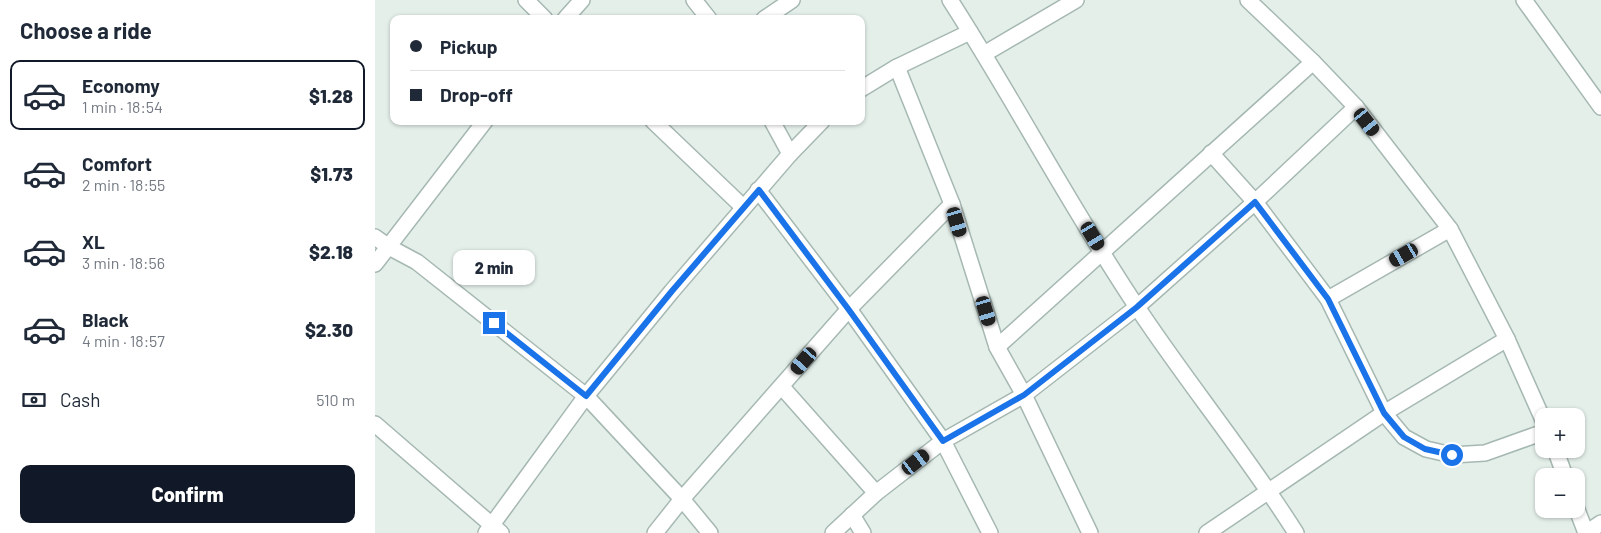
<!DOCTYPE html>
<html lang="en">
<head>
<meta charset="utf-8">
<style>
  :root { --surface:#fff; --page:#f6f6f7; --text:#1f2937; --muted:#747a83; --line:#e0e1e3; --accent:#111827 }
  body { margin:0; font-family:Barlow,sans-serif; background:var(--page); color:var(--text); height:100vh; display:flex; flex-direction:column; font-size:19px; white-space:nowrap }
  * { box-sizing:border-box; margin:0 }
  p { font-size:16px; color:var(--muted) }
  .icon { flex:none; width:28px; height:28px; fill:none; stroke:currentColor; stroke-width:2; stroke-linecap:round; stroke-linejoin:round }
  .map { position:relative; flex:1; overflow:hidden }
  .panel { display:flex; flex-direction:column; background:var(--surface); width:375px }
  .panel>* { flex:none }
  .guide { position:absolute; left:15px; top:15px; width:475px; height:110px; border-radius:10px; box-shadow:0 1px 4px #0004; display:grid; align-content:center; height:110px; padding:0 20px; background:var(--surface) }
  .controls { position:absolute; left:1160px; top:408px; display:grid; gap:10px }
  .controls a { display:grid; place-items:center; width:50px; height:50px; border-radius:10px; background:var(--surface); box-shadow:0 1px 4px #0004; font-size:25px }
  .end { position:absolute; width:22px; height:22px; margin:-11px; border:6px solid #1a73e8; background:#fff; box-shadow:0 0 0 2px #fff }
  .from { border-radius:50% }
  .bubble { position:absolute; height:35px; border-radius:10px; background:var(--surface); box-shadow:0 1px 4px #0004; font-size:16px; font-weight:800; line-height:35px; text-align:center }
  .car { position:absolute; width:15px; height:30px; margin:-15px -8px; border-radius:6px; box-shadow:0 0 4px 1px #0007; background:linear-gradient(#222 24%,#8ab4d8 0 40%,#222 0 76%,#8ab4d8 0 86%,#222 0) }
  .guide b { display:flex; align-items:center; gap:18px; height:48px; font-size:19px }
  .guide b+b { border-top:1px solid var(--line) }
  .guide i { width:12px; height:12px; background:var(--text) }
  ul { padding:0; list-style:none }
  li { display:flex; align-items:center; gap:15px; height:70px; margin:0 10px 8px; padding:0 10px; border:2px solid transparent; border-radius:10px }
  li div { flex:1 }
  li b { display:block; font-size:19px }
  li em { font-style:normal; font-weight:800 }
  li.active { border-color:var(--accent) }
  li>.icon { width:45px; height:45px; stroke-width:1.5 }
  h2 { padding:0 20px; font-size:22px; line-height:60px }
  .pay { display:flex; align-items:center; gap:12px; height:55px; padding:0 20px; font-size:19px }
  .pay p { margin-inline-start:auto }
  .cta { display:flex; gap:10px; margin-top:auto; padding:10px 20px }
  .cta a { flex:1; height:58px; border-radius:10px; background:var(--accent); color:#fff; font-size:20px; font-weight:800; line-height:58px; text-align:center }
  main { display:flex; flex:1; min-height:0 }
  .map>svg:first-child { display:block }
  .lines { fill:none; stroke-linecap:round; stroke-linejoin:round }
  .minor-casing { stroke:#a6b8b2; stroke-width:18 }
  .minor { stroke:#fff; stroke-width:15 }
  .route { stroke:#1a73e8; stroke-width:6 }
</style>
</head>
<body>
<main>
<section class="panel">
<h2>Choose a ride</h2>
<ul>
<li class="active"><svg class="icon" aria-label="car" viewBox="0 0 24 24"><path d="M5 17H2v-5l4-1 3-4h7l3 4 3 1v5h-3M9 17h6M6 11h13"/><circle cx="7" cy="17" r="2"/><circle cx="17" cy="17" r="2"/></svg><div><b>Economy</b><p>1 min · 18:54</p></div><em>$1.28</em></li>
<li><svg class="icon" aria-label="car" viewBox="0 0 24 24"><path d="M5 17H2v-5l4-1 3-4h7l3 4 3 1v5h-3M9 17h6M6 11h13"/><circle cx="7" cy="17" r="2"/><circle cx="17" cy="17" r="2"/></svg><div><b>Comfort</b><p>2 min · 18:55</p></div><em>$1.73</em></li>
<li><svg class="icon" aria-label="car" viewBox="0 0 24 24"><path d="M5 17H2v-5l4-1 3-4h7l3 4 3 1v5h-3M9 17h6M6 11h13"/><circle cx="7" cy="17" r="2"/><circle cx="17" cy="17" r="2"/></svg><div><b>XL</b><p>3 min · 18:56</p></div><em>$2.18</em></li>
<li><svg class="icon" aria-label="car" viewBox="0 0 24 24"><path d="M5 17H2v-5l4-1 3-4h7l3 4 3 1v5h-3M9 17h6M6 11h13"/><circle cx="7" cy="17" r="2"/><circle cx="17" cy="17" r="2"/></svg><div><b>Black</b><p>4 min · 18:57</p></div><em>$2.30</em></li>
</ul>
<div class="pay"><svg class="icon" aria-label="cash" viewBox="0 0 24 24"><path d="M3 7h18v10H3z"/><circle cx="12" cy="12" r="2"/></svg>Cash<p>510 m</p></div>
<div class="cta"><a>Confirm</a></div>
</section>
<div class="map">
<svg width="1226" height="533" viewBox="0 0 1226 533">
  <rect width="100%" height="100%" fill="#e4efea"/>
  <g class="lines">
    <defs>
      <g id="minor">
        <polyline points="151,0 170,19"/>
        <polyline points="319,0 334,19"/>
        <path d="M575,0C640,101 695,207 762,307C813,384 872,455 921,533"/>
        <polyline points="873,0 938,62 981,107 1075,229 1132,339 1169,422"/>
        <polyline points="1149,0 1226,107"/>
        <polyline points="190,19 207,0"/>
        <polyline points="389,19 417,0"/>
        <polyline points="609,54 701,0"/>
        <polyline points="486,89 522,67 595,32"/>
        <polyline points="278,121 368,207"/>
        <polyline points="397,121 415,154"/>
        <polyline points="836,153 880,202 953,299 1009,413 1029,437 1051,449 1077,455 1110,453 1169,432"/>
        <polyline points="383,190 474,309 568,441 615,533"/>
        <polyline points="577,204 622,347 649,395 715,533"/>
        <polyline points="0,237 14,247 42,262 211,396 307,499 335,533"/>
        <polyline points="0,264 110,121"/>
        <polyline points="953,299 1075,229"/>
        <polyline points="622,347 938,62"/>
        <polyline points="407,387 501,493"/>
        <polyline points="0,424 126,533"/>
        <polyline points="1180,449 1190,476"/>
        <polyline points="1201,507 1211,533"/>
        <polyline points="477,515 488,533"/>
        <polyline points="111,533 211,396 297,291 415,154 447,121"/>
        <polyline points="280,533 307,499 474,309 577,204 522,67"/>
        <polyline points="458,533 501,493 568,441 649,395 762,307 880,202 981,107"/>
        <polyline points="832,533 1009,413 1132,339"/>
        <polyline points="1211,533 1226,523"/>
      </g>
    </defs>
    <use href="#minor" class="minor-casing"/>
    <use href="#minor" class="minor"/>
  </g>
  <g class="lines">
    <polyline class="route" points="119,323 211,396 297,291 384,190 474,310 568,441 649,395 762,307 880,202 953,299 1009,413 1029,437 1050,449 1077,455"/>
  </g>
</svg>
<div class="controls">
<a>+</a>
<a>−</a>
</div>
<i class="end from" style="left:1077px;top:455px"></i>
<i class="end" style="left:119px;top:323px"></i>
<div class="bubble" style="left:78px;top:250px;width:82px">2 min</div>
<i class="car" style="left:992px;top:122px;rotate:142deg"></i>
<i class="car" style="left:582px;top:222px;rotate:163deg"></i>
<i class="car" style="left:718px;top:236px;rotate:149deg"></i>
<i class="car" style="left:1029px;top:255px;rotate:240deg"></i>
<i class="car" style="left:611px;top:311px;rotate:163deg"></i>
<i class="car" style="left:429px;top:361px;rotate:221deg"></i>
<i class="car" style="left:541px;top:462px;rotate:52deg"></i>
<div class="guide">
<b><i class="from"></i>Pickup</b>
<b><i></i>Drop-off</b>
</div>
</div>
</main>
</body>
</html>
